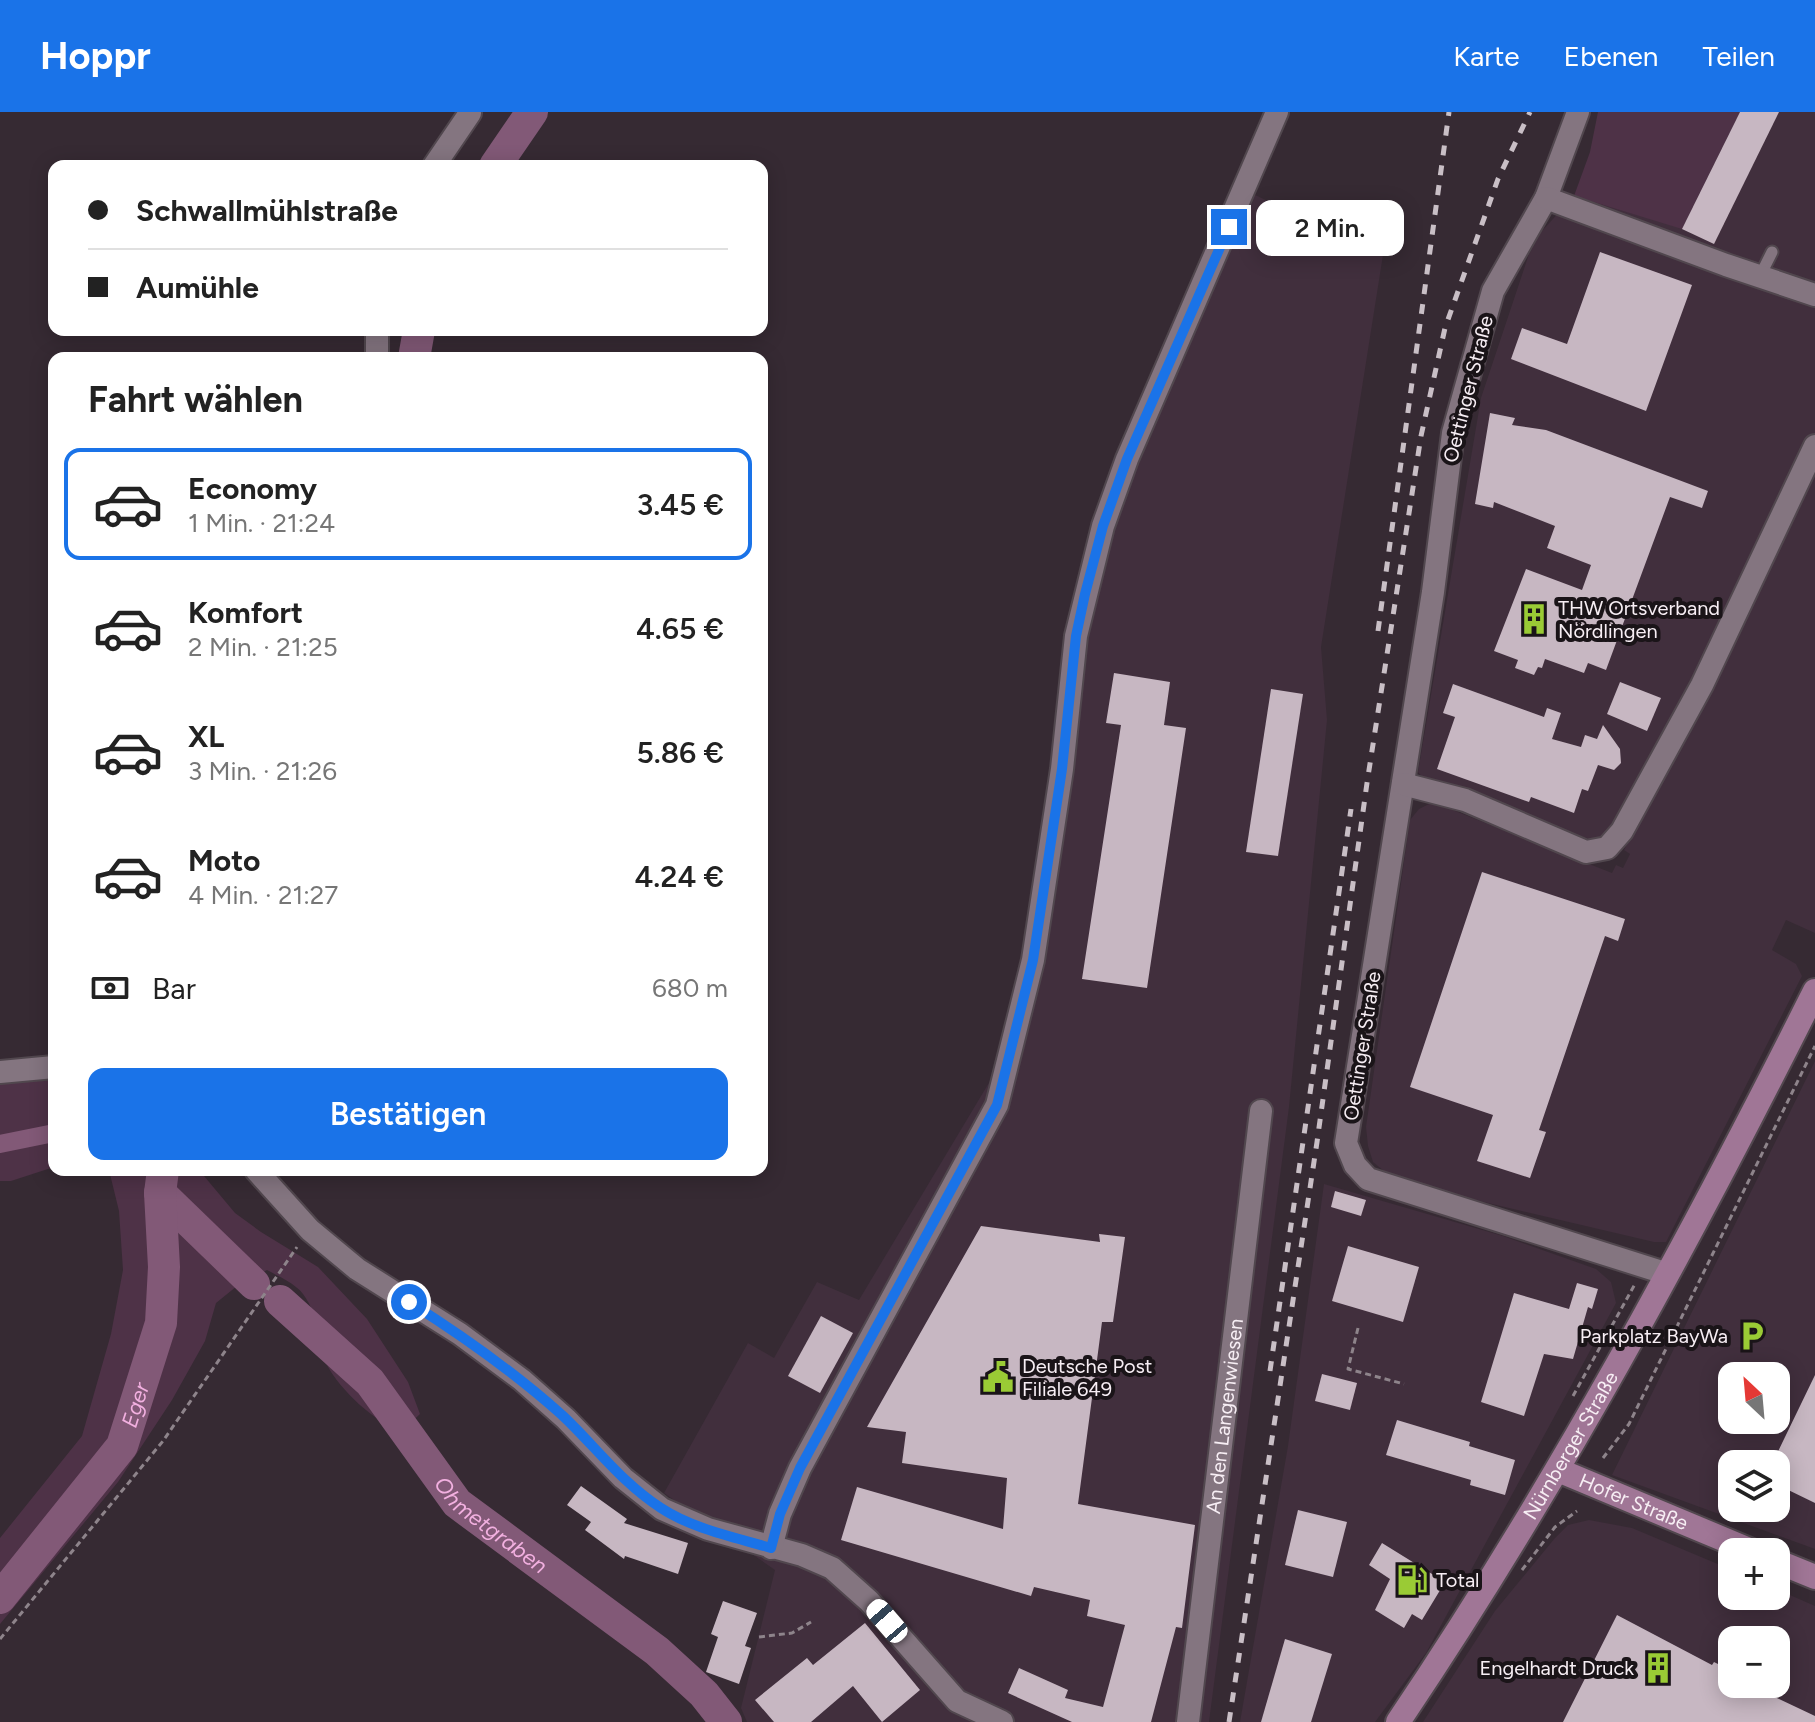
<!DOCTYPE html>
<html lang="de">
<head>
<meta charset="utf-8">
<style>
  :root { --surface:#fff; --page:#f2f2f2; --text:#222; --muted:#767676; --line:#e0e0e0; --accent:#1a73e8 }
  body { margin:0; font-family:Figtree,sans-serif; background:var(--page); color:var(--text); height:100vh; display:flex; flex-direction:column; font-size:30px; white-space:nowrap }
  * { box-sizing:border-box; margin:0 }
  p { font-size:26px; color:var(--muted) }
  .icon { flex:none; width:44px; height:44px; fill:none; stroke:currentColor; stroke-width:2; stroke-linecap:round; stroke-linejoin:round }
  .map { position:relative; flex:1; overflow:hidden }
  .details { position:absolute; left:48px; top:240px; width:720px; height:824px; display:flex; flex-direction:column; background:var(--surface); border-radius:16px; box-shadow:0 4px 20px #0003 }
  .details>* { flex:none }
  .banner { position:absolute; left:48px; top:48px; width:720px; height:176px; border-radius:16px; box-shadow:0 4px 20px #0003; display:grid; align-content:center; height:176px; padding:0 40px; background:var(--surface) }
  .needle { width:52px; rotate:334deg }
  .fabs { position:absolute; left:1718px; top:1250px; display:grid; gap:16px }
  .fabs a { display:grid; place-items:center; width:72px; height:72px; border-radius:16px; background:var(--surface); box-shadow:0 4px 20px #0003; font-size:40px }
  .end { position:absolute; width:36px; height:36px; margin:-18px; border:10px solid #1a73e8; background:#fff; box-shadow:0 0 0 4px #fff }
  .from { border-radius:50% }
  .bubble { position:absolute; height:56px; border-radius:16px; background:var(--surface); box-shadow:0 4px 20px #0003; font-size:26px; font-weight:600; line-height:56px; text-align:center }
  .car { position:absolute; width:24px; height:48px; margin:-24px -12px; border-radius:10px; box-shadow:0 0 6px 2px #0007; background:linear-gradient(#fff 24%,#345 0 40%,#fff 0 76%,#345 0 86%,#fff 0) }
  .banner b { display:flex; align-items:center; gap:28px; height:76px; font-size:30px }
  .banner b+b { border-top:2px solid var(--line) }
  .banner i { width:20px; height:20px; background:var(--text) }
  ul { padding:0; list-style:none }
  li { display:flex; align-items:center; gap:24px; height:112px; margin:0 16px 12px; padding:0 24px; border:4px solid transparent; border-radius:16px }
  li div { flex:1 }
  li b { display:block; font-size:30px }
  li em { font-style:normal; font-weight:600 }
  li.current { border-color:var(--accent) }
  li>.icon { width:72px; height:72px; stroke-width:1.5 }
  h2 { padding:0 40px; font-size:36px; line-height:96px }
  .pay { display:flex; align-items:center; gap:20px; height:88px; padding:0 40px; font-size:30px }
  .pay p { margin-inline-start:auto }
  .button { display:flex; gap:16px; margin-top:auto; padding:16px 40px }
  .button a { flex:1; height:92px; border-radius:16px; background:var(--accent); color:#fff; font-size:32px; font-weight:600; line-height:92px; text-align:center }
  header { display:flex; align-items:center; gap:48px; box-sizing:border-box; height:112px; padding:0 40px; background:var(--accent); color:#fff }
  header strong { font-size:38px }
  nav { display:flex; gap:44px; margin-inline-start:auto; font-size:28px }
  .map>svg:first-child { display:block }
  .built { fill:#412f3d; fill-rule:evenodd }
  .green { fill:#4e3247 }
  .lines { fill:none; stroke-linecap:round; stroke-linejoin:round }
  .canal { stroke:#825977; stroke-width:18 }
  .river { stroke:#825977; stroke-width:32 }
  .building { fill:#c7b7c2 }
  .lane-casing { stroke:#51474e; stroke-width:15 }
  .street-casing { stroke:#51474e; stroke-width:26 }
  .secondary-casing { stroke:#51474e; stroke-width:28 }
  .path { stroke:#8e848b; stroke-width:3; stroke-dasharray:6 4; stroke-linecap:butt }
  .lane { stroke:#847580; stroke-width:11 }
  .street { stroke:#847580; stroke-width:22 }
  .secondary { stroke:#a07696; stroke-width:24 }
  .rail { stroke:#c9bfc6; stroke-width:5; stroke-dasharray:10 10; stroke-linecap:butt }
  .route { stroke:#1a73e8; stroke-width:10 }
  .labels { text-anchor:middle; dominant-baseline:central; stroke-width:8; stroke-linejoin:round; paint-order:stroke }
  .street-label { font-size:20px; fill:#f7eef4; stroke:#1a1418 }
  .poi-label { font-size:20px; fill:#f7eef4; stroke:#1a1418; text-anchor:start }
  .water-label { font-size:22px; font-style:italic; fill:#f2b0e0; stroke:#1a1418 }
</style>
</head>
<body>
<header>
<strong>Hoppr</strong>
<nav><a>Karte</a><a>Ebenen</a><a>Teilen</a></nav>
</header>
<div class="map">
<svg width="1815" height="1610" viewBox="0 0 1815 1610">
  <rect width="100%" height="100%" fill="#362a33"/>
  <g class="built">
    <polygon points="1740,0 1815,0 1815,821 1786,808 1772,838 1796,852 1802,864 1666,1130 1654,1130 1433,1078 1390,1064 1373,1050 1368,1034 1366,1015 1410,708 1419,697 1429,692 1440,693 1612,761 1616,753 1623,756 1630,742 1624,738 1736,523 1620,738 1426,669 1418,660 1481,286 1529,142 1541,120 1574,84 1682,116"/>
    <polygon points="1251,81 1301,105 1308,94 1389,105 1321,535 1327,608 1289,995 1209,1610 747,1610 741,1596 775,1458 664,1381 748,1231 774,1246 817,1170 859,1188 1023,914 1091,467"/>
    <path d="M1815,949V1437L1612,1363ZM1732,1264H1776V1308H1732ZM1732,1352H1776V1396H1732Z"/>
    <polygon points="1324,1072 1503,1124 1596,1157 1611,1170 1616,1191 1426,1541 1375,1610 1240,1610 1288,1334"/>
    <path d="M1589,1408L1632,1416L1732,1458V1484H1776V1477L1815,1494V1610H1423L1495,1499L1555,1426L1568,1413ZM1732,1528H1776V1572H1732Z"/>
  </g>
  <g class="green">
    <polygon points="1598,0 1740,0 1682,117 1574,84 1590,40"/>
    <polygon points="54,958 54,1055 11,1069 0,1069 0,964"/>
    <path d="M109,1058H199L235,1101L261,1120L318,1155L367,1207L408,1270L420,1302L401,1320C374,1309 341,1279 327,1253C316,1231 320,1204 303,1182C296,1172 278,1164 267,1158L237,1174L216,1191L205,1229L172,1288L118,1370L0,1512V1426L82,1324L111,1222L123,1158L119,1099Z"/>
  </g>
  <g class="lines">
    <polyline class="canal" points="0,1032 54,1021"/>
    <g class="river">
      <polyline points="495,54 532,0"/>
      <polyline points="414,246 419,218"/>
      <polyline points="160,1081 254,1172"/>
      <path id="s1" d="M280,1189L370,1270L457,1391L657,1539L704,1582L726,1610"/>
      <path id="s2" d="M0,1486L122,1334L161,1211L164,1155L160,1081L163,1058"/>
    </g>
  </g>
  <g class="building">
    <polygon points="1740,0 1779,0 1714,132 1682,117"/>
    <polygon points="1600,140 1692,173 1646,299 1511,247 1522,216 1567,232"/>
    <polygon points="1490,301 1515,306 1512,313 1546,318 1708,379 1702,396 1670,385 1606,558 1588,551 1584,561 1545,547 1542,556 1538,555 1534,563 1515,556 1518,548 1494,539 1526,457 1582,478 1591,453 1547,436 1555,414 1494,390 1493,396 1475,392"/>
    <polygon points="1114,561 1170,570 1164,613 1186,616 1147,876 1082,867 1121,613 1106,611"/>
    <polygon points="1620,570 1661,586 1647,619 1607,602"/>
    <polygon points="1453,572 1544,605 1547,596 1561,601 1552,627 1581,635 1585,623 1597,627 1603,613 1620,637 1621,651 1614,658 1598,653 1588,679 1582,677 1574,701 1531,685 1529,690 1437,657 1455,605 1443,601"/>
    <polygon points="1271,577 1303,582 1278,744 1246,740"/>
    <polygon points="1482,760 1625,807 1618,829 1605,824 1539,1018 1546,1020 1530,1066 1477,1049 1493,1003 1410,975"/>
    <polygon points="1335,1079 1366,1088 1361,1104 1331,1095"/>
    <polygon points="981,1114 1100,1130 1099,1122 1125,1125 1113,1210 1102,1210 1078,1392 1195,1413 1182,1516 1176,1515 1151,1610 1072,1610 1008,1581 1019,1556 1068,1578 1065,1586 1103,1595 1125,1513 1087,1504 1090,1488 1034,1475 1031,1484 841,1428 857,1375 1003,1417 1007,1366 902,1351 906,1320 867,1315"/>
    <polygon points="1348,1134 1419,1155 1403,1210 1332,1189"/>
    <polygon points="1577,1171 1598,1177 1592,1197 1588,1195 1573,1247 1544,1242 1524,1304 1481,1290 1514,1181 1569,1197"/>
    <polygon points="821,1204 853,1221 820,1281 788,1264"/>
    <polygon points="1322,1262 1357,1271 1350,1298 1315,1289"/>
    <polygon points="1815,1263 1815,1391 1776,1372 1776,1352 1772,1352"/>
    <polygon points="1397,1308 1470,1330 1469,1334 1515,1348 1505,1383 1470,1373 1471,1368 1386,1343"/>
    <polygon points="581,1374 627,1407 624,1411 688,1431 678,1462 625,1444 624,1447 585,1418 591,1410 567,1393"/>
    <polygon points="1298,1398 1347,1410 1333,1465 1285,1453"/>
    <polygon points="1382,1431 1445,1470 1422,1508 1412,1502 1404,1516 1375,1498 1390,1467 1369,1453"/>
    <polygon points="723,1489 757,1501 745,1534 751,1536 739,1572 706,1560 718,1525 711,1522"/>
    <polygon points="1617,1503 1712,1553 1714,1550 1732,1559 1732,1572 1759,1572 1758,1577 1815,1604 1815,1610 1563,1610"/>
    <polygon points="865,1511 920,1578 882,1610 853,1574 811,1610 774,1610 755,1588 807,1546 813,1553"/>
    <polygon points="1285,1527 1332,1542 1311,1610 1261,1610"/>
  </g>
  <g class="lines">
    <defs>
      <polyline id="lane" points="1760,164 1772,140"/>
      <g id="street">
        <polyline points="1578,0 1546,86 1493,179 1453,321 1433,480 1346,1031 1355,1053 1368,1067 1668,1162"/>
        <polyline points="434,54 470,1"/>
        <polyline points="1546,86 1726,153 1815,183"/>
        <polyline points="377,218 377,246"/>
        <polyline points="1403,672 1465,688 1586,740 1607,736 1622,719 1702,573 1815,334"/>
        <polyline points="0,960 54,955"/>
        <polyline points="256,1058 310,1118 357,1157 460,1222 522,1268 566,1307 623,1366 662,1397 708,1417 802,1443 832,1456 869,1489 957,1589 1002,1610"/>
        <polyline points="771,1436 780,1402 800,1356 997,993 1033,848 1062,657 1076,524 1103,414 1127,347 1277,0"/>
        <path id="s3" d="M1188,1610L1261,999"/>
      </g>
      <g id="secondary">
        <path id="s4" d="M1558,1358L1754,1440"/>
        <polyline points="1776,1449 1815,1465"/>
        <path id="s5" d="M1398,1610C1555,1377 1689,1130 1815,879"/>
      </g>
    </defs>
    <use href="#lane" class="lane-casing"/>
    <use href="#street" class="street-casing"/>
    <use href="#secondary" class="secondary-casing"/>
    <g class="path">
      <polyline points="1358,1216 1348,1257 1404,1272"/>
      <polyline points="1573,1284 1635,1172"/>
      <polyline points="1603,1346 1629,1312 1815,934"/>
      <polyline points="1522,1458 1555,1415 1577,1399"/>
      <polyline points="759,1525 792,1521 811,1510"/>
      <polyline points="0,1527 163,1329 297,1135"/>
    </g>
    <use href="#lane" class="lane"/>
    <use href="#street" class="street"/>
    <use href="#secondary" class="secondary"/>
    <g class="rail">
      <polyline points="1378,519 1449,0"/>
      <polyline points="1270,1259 1351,697"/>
      <polyline points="1229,1610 1317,1030 1367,671 1421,324 1445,216 1498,67 1530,0"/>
    </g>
  </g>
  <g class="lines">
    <path class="route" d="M409,1190C463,1224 514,1260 562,1303C595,1334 622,1371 661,1396C693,1417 734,1425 771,1436L780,1402L800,1356L997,993L1033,848L1062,657L1076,524L1085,482L1103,414L1127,347L1229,115"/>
  </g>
  <defs>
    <symbol id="building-bare" viewBox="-9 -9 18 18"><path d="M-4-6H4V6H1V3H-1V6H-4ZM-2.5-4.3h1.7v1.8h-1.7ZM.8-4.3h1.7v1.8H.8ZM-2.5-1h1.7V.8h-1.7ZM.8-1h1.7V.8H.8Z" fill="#9acb35" stroke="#1a1418" stroke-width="2.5" paint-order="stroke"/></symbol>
    <symbol id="parking-bare" viewBox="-9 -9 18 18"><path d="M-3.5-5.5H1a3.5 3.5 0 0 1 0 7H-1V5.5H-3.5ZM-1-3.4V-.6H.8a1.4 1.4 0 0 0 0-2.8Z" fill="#9acb35" stroke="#1a1418" stroke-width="2.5" paint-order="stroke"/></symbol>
    <symbol id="civic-bare" viewBox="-9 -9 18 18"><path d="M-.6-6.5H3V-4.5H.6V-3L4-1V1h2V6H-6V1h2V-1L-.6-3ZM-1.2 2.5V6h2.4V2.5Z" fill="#9acb35" stroke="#1a1418" stroke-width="2.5" paint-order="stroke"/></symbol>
    <symbol id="fuel-bare" viewBox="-9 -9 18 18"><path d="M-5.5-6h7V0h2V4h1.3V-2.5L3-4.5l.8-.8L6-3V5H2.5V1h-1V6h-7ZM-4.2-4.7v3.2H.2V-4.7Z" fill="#9acb35" stroke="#1a1418" stroke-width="2.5" paint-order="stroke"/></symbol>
  </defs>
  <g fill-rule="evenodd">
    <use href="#building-bare" x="1512" y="485" width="44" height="44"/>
    <use href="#parking-bare" x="1730" y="1202" width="44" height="44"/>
    <use href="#civic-bare" x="976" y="1243" width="44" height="44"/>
    <use href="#fuel-bare" x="1390" y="1446" width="44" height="44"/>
    <use href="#building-bare" x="1636" y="1534" width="44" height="44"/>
  </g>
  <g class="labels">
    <g class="street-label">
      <text transform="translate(1468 277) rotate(-76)">Oettinger Straße</text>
      <text transform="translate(1362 934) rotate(-81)">Oettinger Straße</text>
      <text stroke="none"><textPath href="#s3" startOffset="308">An den Langenwiesen</textPath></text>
      <text stroke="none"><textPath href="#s5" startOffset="326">Nürnberger Straße</textPath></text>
      <text stroke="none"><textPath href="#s4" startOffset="82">Hofer Straße</textPath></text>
    </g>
    <g class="poi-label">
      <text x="1558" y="496">THW Ortsverband<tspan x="1558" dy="23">Nördlingen</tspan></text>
      <text x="1728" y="1224" text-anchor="end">Parkplatz BayWa</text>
      <text x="1022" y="1254">Deutsche Post<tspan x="1022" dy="23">Filiale 649</tspan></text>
      <text x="1436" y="1468">Total</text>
      <text x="1634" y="1556" text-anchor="end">Engelhardt Druck</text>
    </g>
    <g class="water-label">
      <text stroke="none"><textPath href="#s2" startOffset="238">Eger</textPath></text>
      <text stroke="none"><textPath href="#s1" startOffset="310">Ohmetgraben</textPath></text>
    </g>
  </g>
</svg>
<div class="fabs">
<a><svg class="needle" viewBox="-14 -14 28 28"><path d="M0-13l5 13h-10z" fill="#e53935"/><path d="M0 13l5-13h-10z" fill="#767676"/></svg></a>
<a><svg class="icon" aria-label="layers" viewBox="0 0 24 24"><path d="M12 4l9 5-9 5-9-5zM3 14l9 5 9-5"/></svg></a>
<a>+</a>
<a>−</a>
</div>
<i class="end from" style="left:409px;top:1190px"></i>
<i class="end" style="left:1229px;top:115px"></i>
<div class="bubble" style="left:1256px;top:88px;width:148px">2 Min.</div>
<i class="car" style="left:887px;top:1509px;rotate:319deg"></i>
<div class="banner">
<b><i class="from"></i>Schwallmühlstraße</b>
<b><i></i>Aumühle</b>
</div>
<section class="details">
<h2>Fahrt wählen</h2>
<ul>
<li class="current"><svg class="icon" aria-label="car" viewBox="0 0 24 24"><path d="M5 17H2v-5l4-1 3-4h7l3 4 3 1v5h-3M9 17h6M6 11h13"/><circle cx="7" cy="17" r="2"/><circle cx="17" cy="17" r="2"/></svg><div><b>Economy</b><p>1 Min. · 21:24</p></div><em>3.45 €</em></li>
<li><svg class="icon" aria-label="car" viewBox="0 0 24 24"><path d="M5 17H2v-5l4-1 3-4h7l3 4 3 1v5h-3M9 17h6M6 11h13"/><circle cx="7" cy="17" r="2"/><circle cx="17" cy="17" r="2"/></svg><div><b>Komfort</b><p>2 Min. · 21:25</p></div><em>4.65 €</em></li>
<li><svg class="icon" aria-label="car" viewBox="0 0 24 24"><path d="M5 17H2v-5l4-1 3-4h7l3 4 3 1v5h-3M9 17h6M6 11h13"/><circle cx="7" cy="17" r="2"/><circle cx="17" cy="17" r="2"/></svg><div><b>XL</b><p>3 Min. · 21:26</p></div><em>5.86 €</em></li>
<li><svg class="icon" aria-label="car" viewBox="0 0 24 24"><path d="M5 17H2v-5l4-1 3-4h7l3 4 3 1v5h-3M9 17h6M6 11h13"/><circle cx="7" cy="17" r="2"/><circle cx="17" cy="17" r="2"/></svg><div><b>Moto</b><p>4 Min. · 21:27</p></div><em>4.24 €</em></li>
</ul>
<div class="pay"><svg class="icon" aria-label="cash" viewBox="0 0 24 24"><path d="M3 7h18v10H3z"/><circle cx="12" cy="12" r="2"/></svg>Bar<p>680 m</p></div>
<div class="button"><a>Bestätigen</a></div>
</section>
</div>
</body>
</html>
